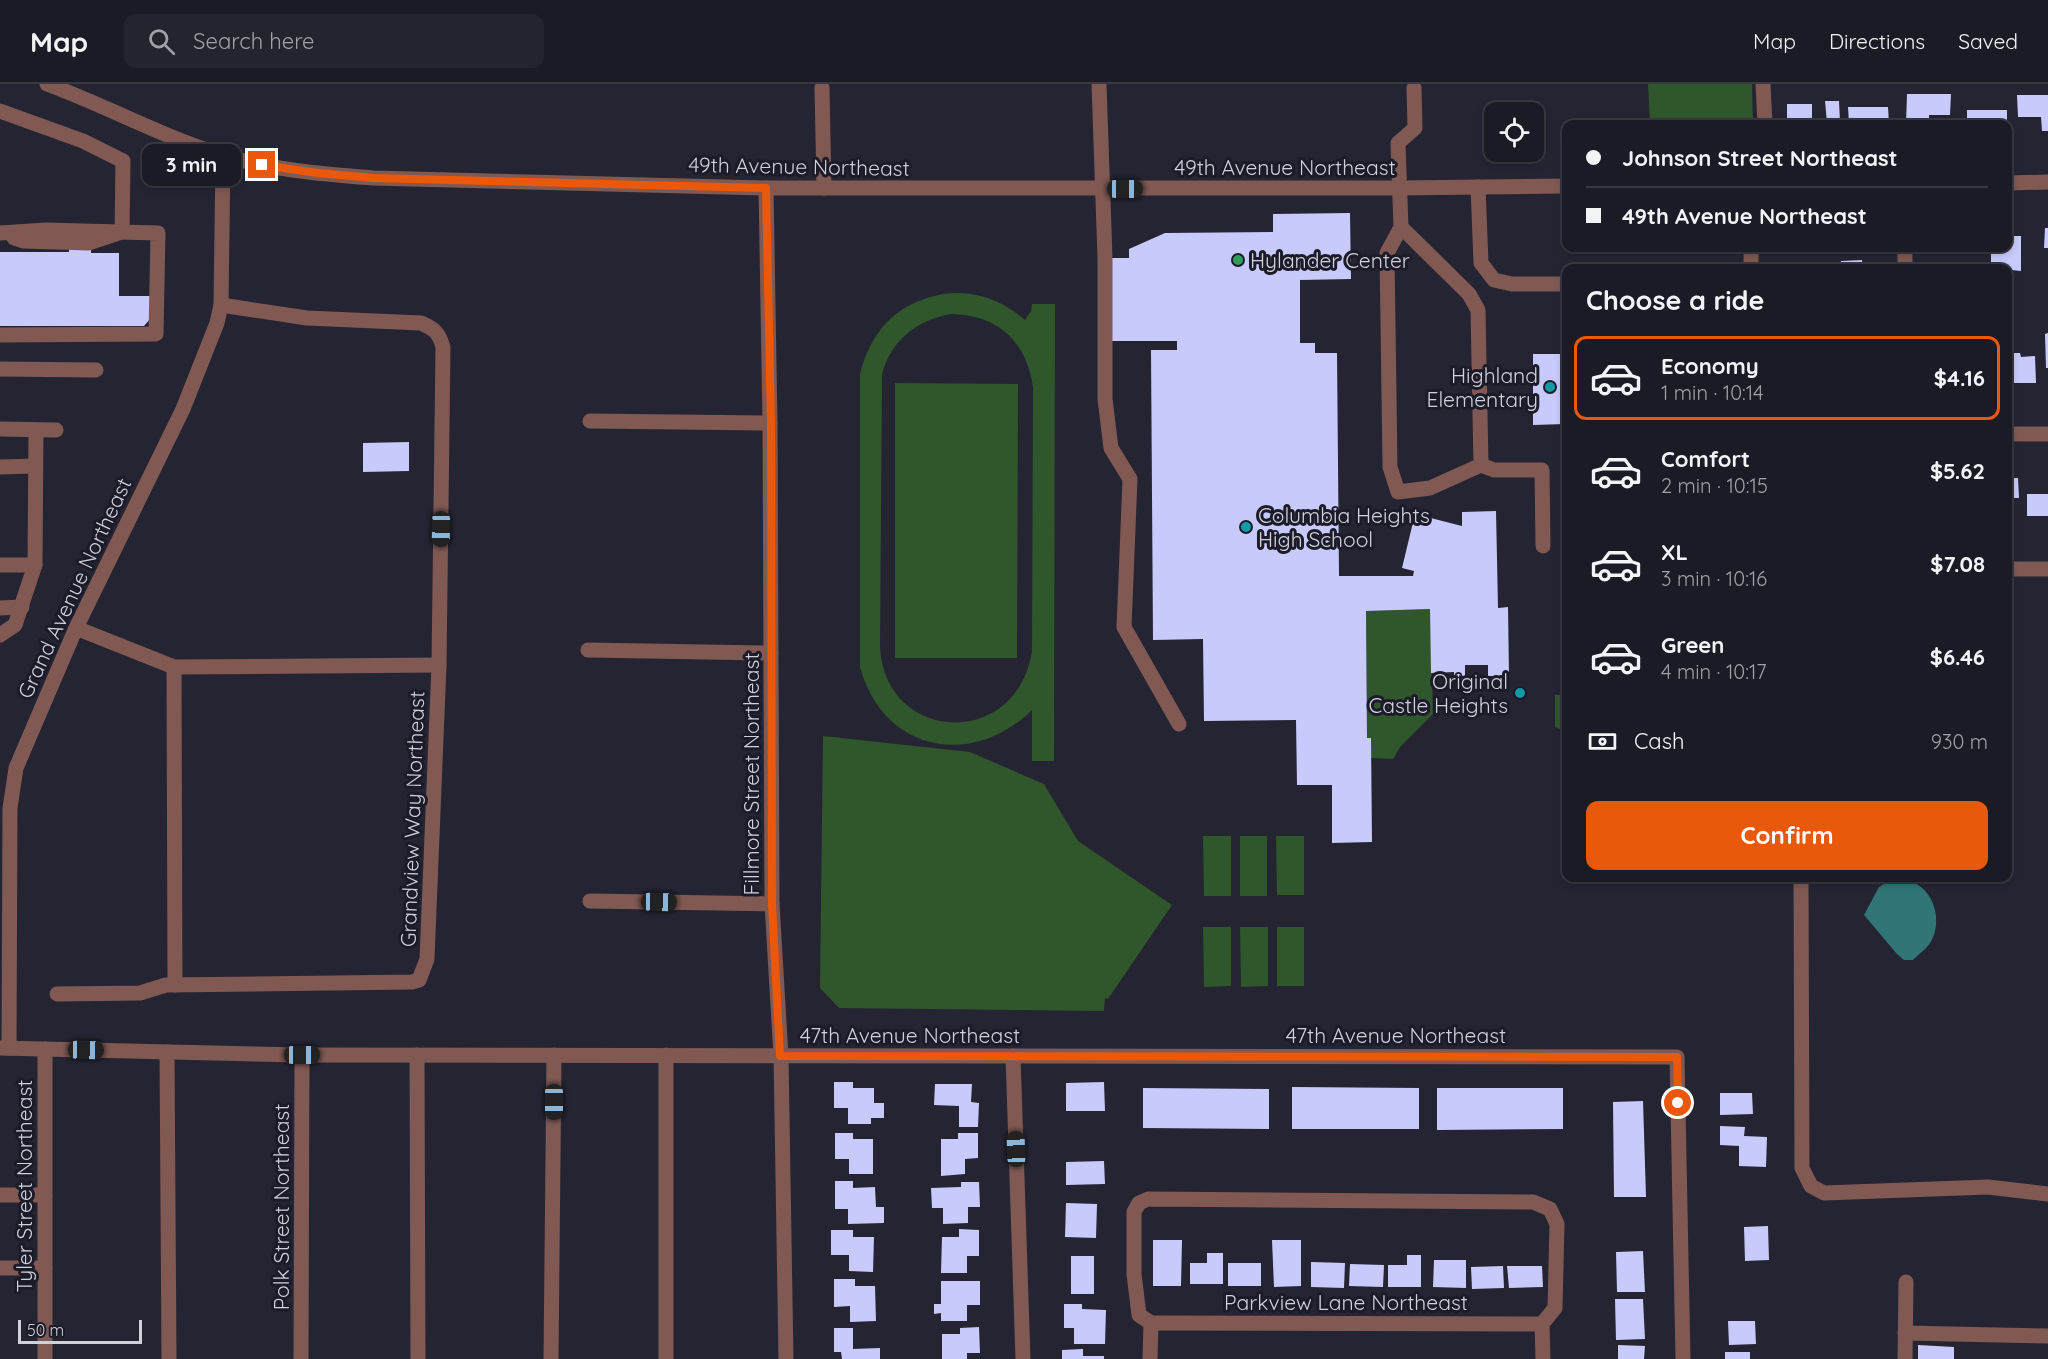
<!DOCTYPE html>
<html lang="en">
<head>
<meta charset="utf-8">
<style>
  :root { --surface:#1b1b26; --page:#24242e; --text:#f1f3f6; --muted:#a0a1a7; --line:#393943; --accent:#ea580c }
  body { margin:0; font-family:Quicksand,sans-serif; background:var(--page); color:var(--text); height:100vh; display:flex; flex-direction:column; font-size:22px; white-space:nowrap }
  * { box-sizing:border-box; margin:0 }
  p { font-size:20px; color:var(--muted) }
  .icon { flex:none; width:33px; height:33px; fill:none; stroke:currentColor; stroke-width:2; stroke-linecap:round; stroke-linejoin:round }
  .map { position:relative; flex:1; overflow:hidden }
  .drawer { position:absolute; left:1562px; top:180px; width:450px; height:618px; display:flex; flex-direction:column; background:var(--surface); border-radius:12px; box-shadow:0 3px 9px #0003,0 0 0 2px var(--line) }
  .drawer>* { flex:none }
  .banner { position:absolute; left:1562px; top:36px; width:450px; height:132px; border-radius:12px; box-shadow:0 3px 9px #0003,0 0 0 2px var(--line); display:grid; align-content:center; height:132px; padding:0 24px; background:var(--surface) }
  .controls { position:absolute; left:1484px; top:18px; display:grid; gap:12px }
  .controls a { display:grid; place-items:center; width:60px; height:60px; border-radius:12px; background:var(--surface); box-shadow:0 3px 9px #0003,0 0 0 2px var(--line); font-size:30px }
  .scale { position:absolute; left:18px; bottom:15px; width:124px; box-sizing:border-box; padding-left:6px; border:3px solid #d0d1db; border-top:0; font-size:16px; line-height:21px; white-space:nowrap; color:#d0d1db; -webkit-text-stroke:4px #1b1b29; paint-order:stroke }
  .end { position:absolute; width:27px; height:27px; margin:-14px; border:8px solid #ea580c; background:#fff; box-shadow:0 0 0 3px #fff }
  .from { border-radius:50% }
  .bubble { position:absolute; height:42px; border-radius:12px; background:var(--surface); box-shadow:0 3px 9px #0003,0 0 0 2px var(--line); font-size:20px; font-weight:800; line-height:42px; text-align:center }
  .car { position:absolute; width:18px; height:36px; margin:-18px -9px; border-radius:8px; box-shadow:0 0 4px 2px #0007; background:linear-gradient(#222 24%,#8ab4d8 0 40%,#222 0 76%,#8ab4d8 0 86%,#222 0) }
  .banner b { display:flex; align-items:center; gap:21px; height:57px; font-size:22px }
  .banner b+b { border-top:2px solid var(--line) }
  .banner i { width:15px; height:15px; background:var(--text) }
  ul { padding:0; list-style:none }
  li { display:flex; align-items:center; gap:18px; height:84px; margin:0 12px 9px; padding:0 12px; border:3px solid transparent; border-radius:12px }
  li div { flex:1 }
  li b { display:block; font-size:22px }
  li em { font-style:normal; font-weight:800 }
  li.current { border-color:var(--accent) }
  li>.icon { width:54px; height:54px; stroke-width:1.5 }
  h2 { padding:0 24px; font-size:27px; line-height:72px }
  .pay { display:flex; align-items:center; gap:15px; height:66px; padding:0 24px; font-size:22px }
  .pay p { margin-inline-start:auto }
  .button { display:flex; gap:12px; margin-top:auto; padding:12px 24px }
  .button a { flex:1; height:69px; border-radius:12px; background:var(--accent); color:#fff; font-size:24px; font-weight:800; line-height:69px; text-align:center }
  header { display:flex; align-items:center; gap:36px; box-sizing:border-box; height:84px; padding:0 30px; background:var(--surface); border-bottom:2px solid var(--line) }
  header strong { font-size:28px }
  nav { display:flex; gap:33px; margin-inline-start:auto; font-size:21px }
  .search { width:420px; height:54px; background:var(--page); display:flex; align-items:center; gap:15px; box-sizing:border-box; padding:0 21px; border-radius:12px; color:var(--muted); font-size:22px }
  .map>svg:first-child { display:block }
  .green { fill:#30562b; fill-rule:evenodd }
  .water { fill:#307677 }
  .building { fill:#c8cafb }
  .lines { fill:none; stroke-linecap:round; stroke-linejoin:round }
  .minor { stroke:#805953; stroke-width:15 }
  .route { stroke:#ea580c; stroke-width:8 }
  .leisure-dot { fill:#2e9e5b; stroke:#1b1b29; stroke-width:2 }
  .culture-dot { fill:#0f9aa8; stroke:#1b1b29; stroke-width:2 }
  .labels { text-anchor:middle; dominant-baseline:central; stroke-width:6; stroke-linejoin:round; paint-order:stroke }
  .street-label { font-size:21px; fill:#d0d1db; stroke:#1b1b29 }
  .poi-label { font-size:21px; fill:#d0d1db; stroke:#1b1b29; text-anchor:start }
</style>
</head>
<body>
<header>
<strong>Map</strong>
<div class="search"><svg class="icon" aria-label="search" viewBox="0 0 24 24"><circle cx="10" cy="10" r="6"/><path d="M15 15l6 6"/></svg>Search here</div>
<nav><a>Map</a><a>Directions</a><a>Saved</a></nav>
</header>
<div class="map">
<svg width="2048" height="1275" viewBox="0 0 2048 1275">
  <rect width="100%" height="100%" fill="#242433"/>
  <g class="green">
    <polygon points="1648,0 1752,0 1753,40 1650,40"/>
    <path d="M951,209C980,208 1003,217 1025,236L1031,227L1032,220H1055L1054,677H1032V626C972,685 883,668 860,583V290C872,242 902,215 951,209ZM951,230C997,231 1026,256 1033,303L1032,567C1017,666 884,660 880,562L882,291C890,257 917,236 951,230Z"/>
    <polygon points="895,299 1018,300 1017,574 895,574"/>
    <polygon points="1430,525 1433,630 1400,663 1393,675 1371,674 1371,654 1367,654 1366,527"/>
    <polygon points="1564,606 1566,606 1566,667 1560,667 1560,645 1555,643 1555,611 1559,611"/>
    <polygon points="823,652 970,668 1044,700 1078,757 1172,821 1108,915 1105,914 1104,927 839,924 820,904"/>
    <polygon points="1203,752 1231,752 1231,812 1204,812"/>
    <rect x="1240" y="752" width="27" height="60"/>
    <polygon points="1276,752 1304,752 1304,811 1277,811"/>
    <polygon points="1203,843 1231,843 1231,902 1204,903"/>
    <polygon points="1240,843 1268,843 1268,902 1241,903"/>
    <rect x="1277" y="843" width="27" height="59"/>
  </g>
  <path class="water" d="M1894,794C1904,796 1913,797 1921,803C1937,816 1941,842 1930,859C1926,865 1919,870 1913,876H1904L1897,870L1864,831L1879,803Z"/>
  <g class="building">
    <polygon points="1907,10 1951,10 1950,31 1929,31 1929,40 1906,40"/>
    <polygon points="2017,11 2048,11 2048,47 2042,47 2041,33 2018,33"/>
    <polygon points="1825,17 1839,17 1840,38 1827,39"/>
    <rect x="1787" y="20" width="25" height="20"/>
    <polygon points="1848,23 1888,23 1889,40 1849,40"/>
    <rect x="1967" y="26" width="40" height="14"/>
    <polygon points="1350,129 1351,195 1300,196 1300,259 1315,259 1315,269 1337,269 1339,492 1413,492 1414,487 1402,484 1415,430 1462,442 1462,428 1496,427 1498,524 1508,523 1509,592 1488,592 1488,581 1465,581 1465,592 1454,592 1454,588 1431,589 1430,525 1366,527 1367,654 1371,654 1372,758 1332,759 1332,701 1297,701 1296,636 1204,637 1203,555 1153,556 1151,266 1177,266 1177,257 1106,257 1105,174 1129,174 1129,165 1165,149 1273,148 1273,130"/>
    <polygon points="2045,144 2048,144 2048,164 2044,164"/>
    <polygon points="2007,152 2021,152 2021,187 1991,184 1991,164 2007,164"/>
    <polygon points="69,164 91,164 91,169 119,169 119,212 151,212 151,234 144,242 0,242 0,168 69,168"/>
    <rect x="1940" y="164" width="37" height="3"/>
    <polygon points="1862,176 1863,184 1841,184 1841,177"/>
    <polygon points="2048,249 2048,284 2046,284 2045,250"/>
    <polygon points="2007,269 2020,269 2021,273 2035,272 2036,299 2013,299 2012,294 2007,294"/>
    <polygon points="1533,270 1566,270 1565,340 1533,341"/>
    <polygon points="409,358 409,387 363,388 363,359"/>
    <polygon points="2007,394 2018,394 2019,414 2007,414"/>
    <rect x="2027" y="410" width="21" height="22"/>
    <polygon points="834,998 853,998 853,1004 874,1004 874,1019 884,1019 884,1034 871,1034 871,1040 848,1040 848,1024 834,1024"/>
    <polygon points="1104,998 1105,1027 1066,1027 1066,999"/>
    <polygon points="935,1000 972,1000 971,1018 979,1019 978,1043 959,1043 959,1022 934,1021"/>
    <polygon points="1292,1003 1419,1004 1419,1045 1292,1045"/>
    <polygon points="1143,1004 1269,1005 1269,1045 1143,1044"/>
    <polygon points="1437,1004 1563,1004 1563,1045 1437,1046"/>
    <polygon points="1720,1009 1752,1009 1753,1030 1720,1031"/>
    <polygon points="1643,1017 1646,1113 1614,1113 1613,1018"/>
    <polygon points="1720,1042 1745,1043 1744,1052 1767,1053 1766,1083 1739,1082 1739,1062 1720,1061"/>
    <polygon points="835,1049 853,1049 853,1055 873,1055 873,1090 849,1090 849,1075 835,1075"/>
    <polygon points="958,1049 978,1049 978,1074 965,1075 965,1090 941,1092 941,1055 958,1055"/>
    <polygon points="1104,1077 1105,1100 1066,1101 1066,1078"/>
    <polygon points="835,1097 853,1097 853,1104 875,1103 876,1123 884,1123 884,1139 848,1140 848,1125 835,1125"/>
    <polygon points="961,1098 979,1098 980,1123 968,1123 968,1139 943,1140 943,1124 932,1124 931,1104 961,1103"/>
    <polygon points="1066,1119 1097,1120 1096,1154 1065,1153"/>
    <polygon points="1768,1142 1769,1176 1745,1177 1744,1143"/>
    <polygon points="959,1145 979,1146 979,1172 967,1172 967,1189 941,1189 942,1153 959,1153"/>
    <polygon points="831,1146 853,1146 853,1153 874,1153 873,1188 849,1187 849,1171 831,1171"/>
    <polygon points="1153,1156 1182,1156 1181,1202 1153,1202"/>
    <polygon points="1272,1156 1301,1156 1301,1202 1274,1203"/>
    <polygon points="1643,1167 1645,1208 1617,1208 1616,1168"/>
    <polygon points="1207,1169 1223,1169 1223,1200 1190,1200 1190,1179 1207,1179"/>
    <polygon points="1407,1171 1421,1171 1421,1203 1388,1203 1388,1181 1407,1181"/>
    <rect x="1071" y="1172" width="23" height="38"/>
    <polygon points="1434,1176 1466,1176 1466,1204 1433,1203"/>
    <polygon points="1311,1178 1345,1179 1344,1204 1311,1203"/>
    <rect x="1228" y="1179" width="33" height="23"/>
    <polygon points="1350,1180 1384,1181 1383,1203 1349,1202"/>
    <polygon points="1503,1182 1504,1204 1472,1205 1471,1183"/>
    <polygon points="1507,1182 1542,1182 1543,1203 1509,1204"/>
    <polygon points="834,1195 855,1195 855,1202 875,1202 876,1237 850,1238 850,1222 834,1223"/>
    <polygon points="941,1197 980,1197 980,1221 967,1221 967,1237 941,1237 941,1229 934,1230 934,1220 941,1220"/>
    <polygon points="1615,1215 1643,1215 1645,1255 1616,1256"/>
    <polygon points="1064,1220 1082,1220 1082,1225 1106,1226 1105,1260 1074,1260 1074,1244 1064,1244"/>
    <polygon points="1728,1237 1755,1237 1756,1260 1729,1261"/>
    <polygon points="979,1243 980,1269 967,1269 967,1275 942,1275 942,1250 960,1250 960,1244"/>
    <polygon points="834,1244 853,1244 853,1265 880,1264 880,1275 842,1275 841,1268 834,1268"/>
    <polygon points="1618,1261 1645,1262 1644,1275 1618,1275"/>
    <polygon points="1918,1261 1954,1263 1954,1275 1918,1275"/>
    <polygon points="1083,1265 1083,1272 1104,1272 1104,1275 1062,1275 1062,1266"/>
    <rect x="1725" y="1268" width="25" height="7"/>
  </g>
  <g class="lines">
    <g class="minor">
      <path d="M47,0C107,22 162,53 222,71C271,86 323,90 373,94L766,104H1399L1566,102"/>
      <polyline points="1099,0 1105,174 1105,315 1111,364 1130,395 1124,543 1179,640"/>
      <polyline points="1763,0 1765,40"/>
      <polyline points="822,4 824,104"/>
      <polyline points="0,27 83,57 123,77 122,148 89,159 23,157 14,154"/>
      <polyline points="2007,99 2048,98"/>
      <polyline points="1478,103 1481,179 1494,196 1512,200 1566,200"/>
      <polyline points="766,104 770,339 772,820 781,972 786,1275"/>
      <polyline points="1401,143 1469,210 1478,226 1481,381 1430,404 1398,408 1390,383 1387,169 1401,143 1398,59 1415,44 1414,4"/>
      <polyline points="0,149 46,146 158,149 156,250 0,251"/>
      <polyline points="1905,164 1905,184"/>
      <polyline points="1751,184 1751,164"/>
      <polyline points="0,285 96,286"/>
      <polyline points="590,337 770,339"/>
      <polyline points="0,345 56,346"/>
      <polyline points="2007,350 2048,350"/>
      <polyline points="1481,381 1494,386 1542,386 1543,462"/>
      <polyline points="0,383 35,382"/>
      <polyline points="0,481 35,481"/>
      <polyline points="2007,485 2048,485"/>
      <polyline points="0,524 22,523"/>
      <polyline points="76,544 174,583 439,581"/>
      <polyline points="0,551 15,541 35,481 36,346"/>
      <polyline points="588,566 771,569"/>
      <polyline points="174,583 175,901"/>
      <polyline points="1801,794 1802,1084 1811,1102 1824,1109 1988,1103 2048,1110"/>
      <polyline points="590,817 772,820"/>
      <path d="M57,910L140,909L166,901L412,898L419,896L427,875L439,581L443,263C439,249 435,245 421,239L307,234L221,221"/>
      <polyline points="0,964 302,971 1677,973 1683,1275"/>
      <polyline points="9,964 10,724 16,684 76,544 183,325 217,239 221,221 223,72"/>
      <polyline points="167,968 169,1275"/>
      <polyline points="417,971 418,1275"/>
      <polyline points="666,971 666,1275"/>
      <polyline points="1013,972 1023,1275"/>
      <polyline points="0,1111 45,1111"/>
      <polyline points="0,1184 45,1184"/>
      <polyline points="1151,1239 1139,1231 1134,1190 1134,1128 1139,1119 1148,1115 1533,1118 1550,1125 1557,1140 1555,1224 1542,1240"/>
      <polyline points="1151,1239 1542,1240"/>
      <polyline points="1542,1240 1543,1275"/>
      <polyline points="1905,1249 2048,1252"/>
      <polyline points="45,1275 45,965"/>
      <polyline points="301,1275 302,971"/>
      <polyline points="551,1275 554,971"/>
      <polyline points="1150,1275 1151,1239"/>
      <polyline points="1905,1275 1906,1198"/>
    </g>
  </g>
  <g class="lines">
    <polyline class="route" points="262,81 318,89 373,94 766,104 771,339 772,820 780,972 1677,973 1678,1019"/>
  </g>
  <circle class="leisure-dot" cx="1238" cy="176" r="6"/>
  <g class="culture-dot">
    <circle cx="1550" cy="303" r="6"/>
    <circle cx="1246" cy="443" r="6"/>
    <circle cx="1520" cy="609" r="6"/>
  </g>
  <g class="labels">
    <g class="street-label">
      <text transform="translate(799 82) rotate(1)">49th Avenue Northeast</text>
      <text x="1285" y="83">49th Avenue Northeast</text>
      <text transform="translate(74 504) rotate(-65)">Grand Avenue Northeast</text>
      <text transform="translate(751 690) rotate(-90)">Fillmore Street Northeast</text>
      <text transform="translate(412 735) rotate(-88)">Grandview Way Northeast</text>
      <text x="910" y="951">47th Avenue Northeast</text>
      <text x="1396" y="951">47th Avenue Northeast</text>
      <text transform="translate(24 1102) rotate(-90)">Tyler Street Northeast</text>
      <text transform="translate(281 1123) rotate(-90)">Polk Street Northeast</text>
      <text x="1346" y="1218">Parkview Lane Northeast</text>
    </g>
    <g class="poi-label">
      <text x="1250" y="176">Hylander Center</text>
      <text x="1538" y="291" text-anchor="end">Highland<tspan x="1538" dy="24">Elementary</tspan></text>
      <text x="1258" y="431">Columbia Heights<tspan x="1258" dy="24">High School</tspan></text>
      <text x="1508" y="597" text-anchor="end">Original<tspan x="1508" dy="24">Castle Heights</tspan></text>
    </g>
  </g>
</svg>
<div class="controls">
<a><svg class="icon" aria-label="locate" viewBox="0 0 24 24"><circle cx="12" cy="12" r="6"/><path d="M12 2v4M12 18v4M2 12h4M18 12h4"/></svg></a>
</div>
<div class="scale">50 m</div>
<i class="end from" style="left:1678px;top:1019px"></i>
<i class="end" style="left:262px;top:81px"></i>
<div class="bubble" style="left:142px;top:60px;width:99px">3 min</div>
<i class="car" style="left:1125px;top:105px;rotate:90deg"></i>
<i class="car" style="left:441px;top:445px;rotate:181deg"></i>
<i class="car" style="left:659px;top:818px;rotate:91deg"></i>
<i class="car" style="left:86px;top:966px;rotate:91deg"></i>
<i class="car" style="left:302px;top:971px;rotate:90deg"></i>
<i class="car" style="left:554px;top:1018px;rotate:180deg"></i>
<i class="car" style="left:1016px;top:1065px;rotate:358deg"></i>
<div class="banner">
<b><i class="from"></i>Johnson Street Northeast</b>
<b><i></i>49th Avenue Northeast</b>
</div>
<section class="drawer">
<h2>Choose a ride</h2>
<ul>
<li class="current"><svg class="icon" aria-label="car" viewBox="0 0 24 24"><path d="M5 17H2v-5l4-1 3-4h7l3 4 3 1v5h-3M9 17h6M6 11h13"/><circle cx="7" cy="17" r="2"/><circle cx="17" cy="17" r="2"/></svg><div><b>Economy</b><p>1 min · 10:14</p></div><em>$4.16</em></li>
<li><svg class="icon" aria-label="car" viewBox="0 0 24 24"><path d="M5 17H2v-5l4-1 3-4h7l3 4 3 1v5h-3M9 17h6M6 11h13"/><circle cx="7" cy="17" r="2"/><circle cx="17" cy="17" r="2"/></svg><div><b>Comfort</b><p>2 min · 10:15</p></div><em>$5.62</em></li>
<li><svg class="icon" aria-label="car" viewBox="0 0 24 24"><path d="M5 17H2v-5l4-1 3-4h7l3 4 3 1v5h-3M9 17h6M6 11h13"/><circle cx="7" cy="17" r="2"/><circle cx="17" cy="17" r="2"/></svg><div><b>XL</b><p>3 min · 10:16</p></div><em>$7.08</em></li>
<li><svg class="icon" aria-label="car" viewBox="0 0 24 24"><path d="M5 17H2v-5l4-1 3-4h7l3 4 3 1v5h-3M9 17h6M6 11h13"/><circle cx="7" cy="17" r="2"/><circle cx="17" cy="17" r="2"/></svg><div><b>Green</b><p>4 min · 10:17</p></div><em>$6.46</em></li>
</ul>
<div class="pay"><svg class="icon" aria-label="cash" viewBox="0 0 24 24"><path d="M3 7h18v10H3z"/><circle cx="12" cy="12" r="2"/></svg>Cash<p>930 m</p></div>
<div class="button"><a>Confirm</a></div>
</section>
</div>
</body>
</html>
